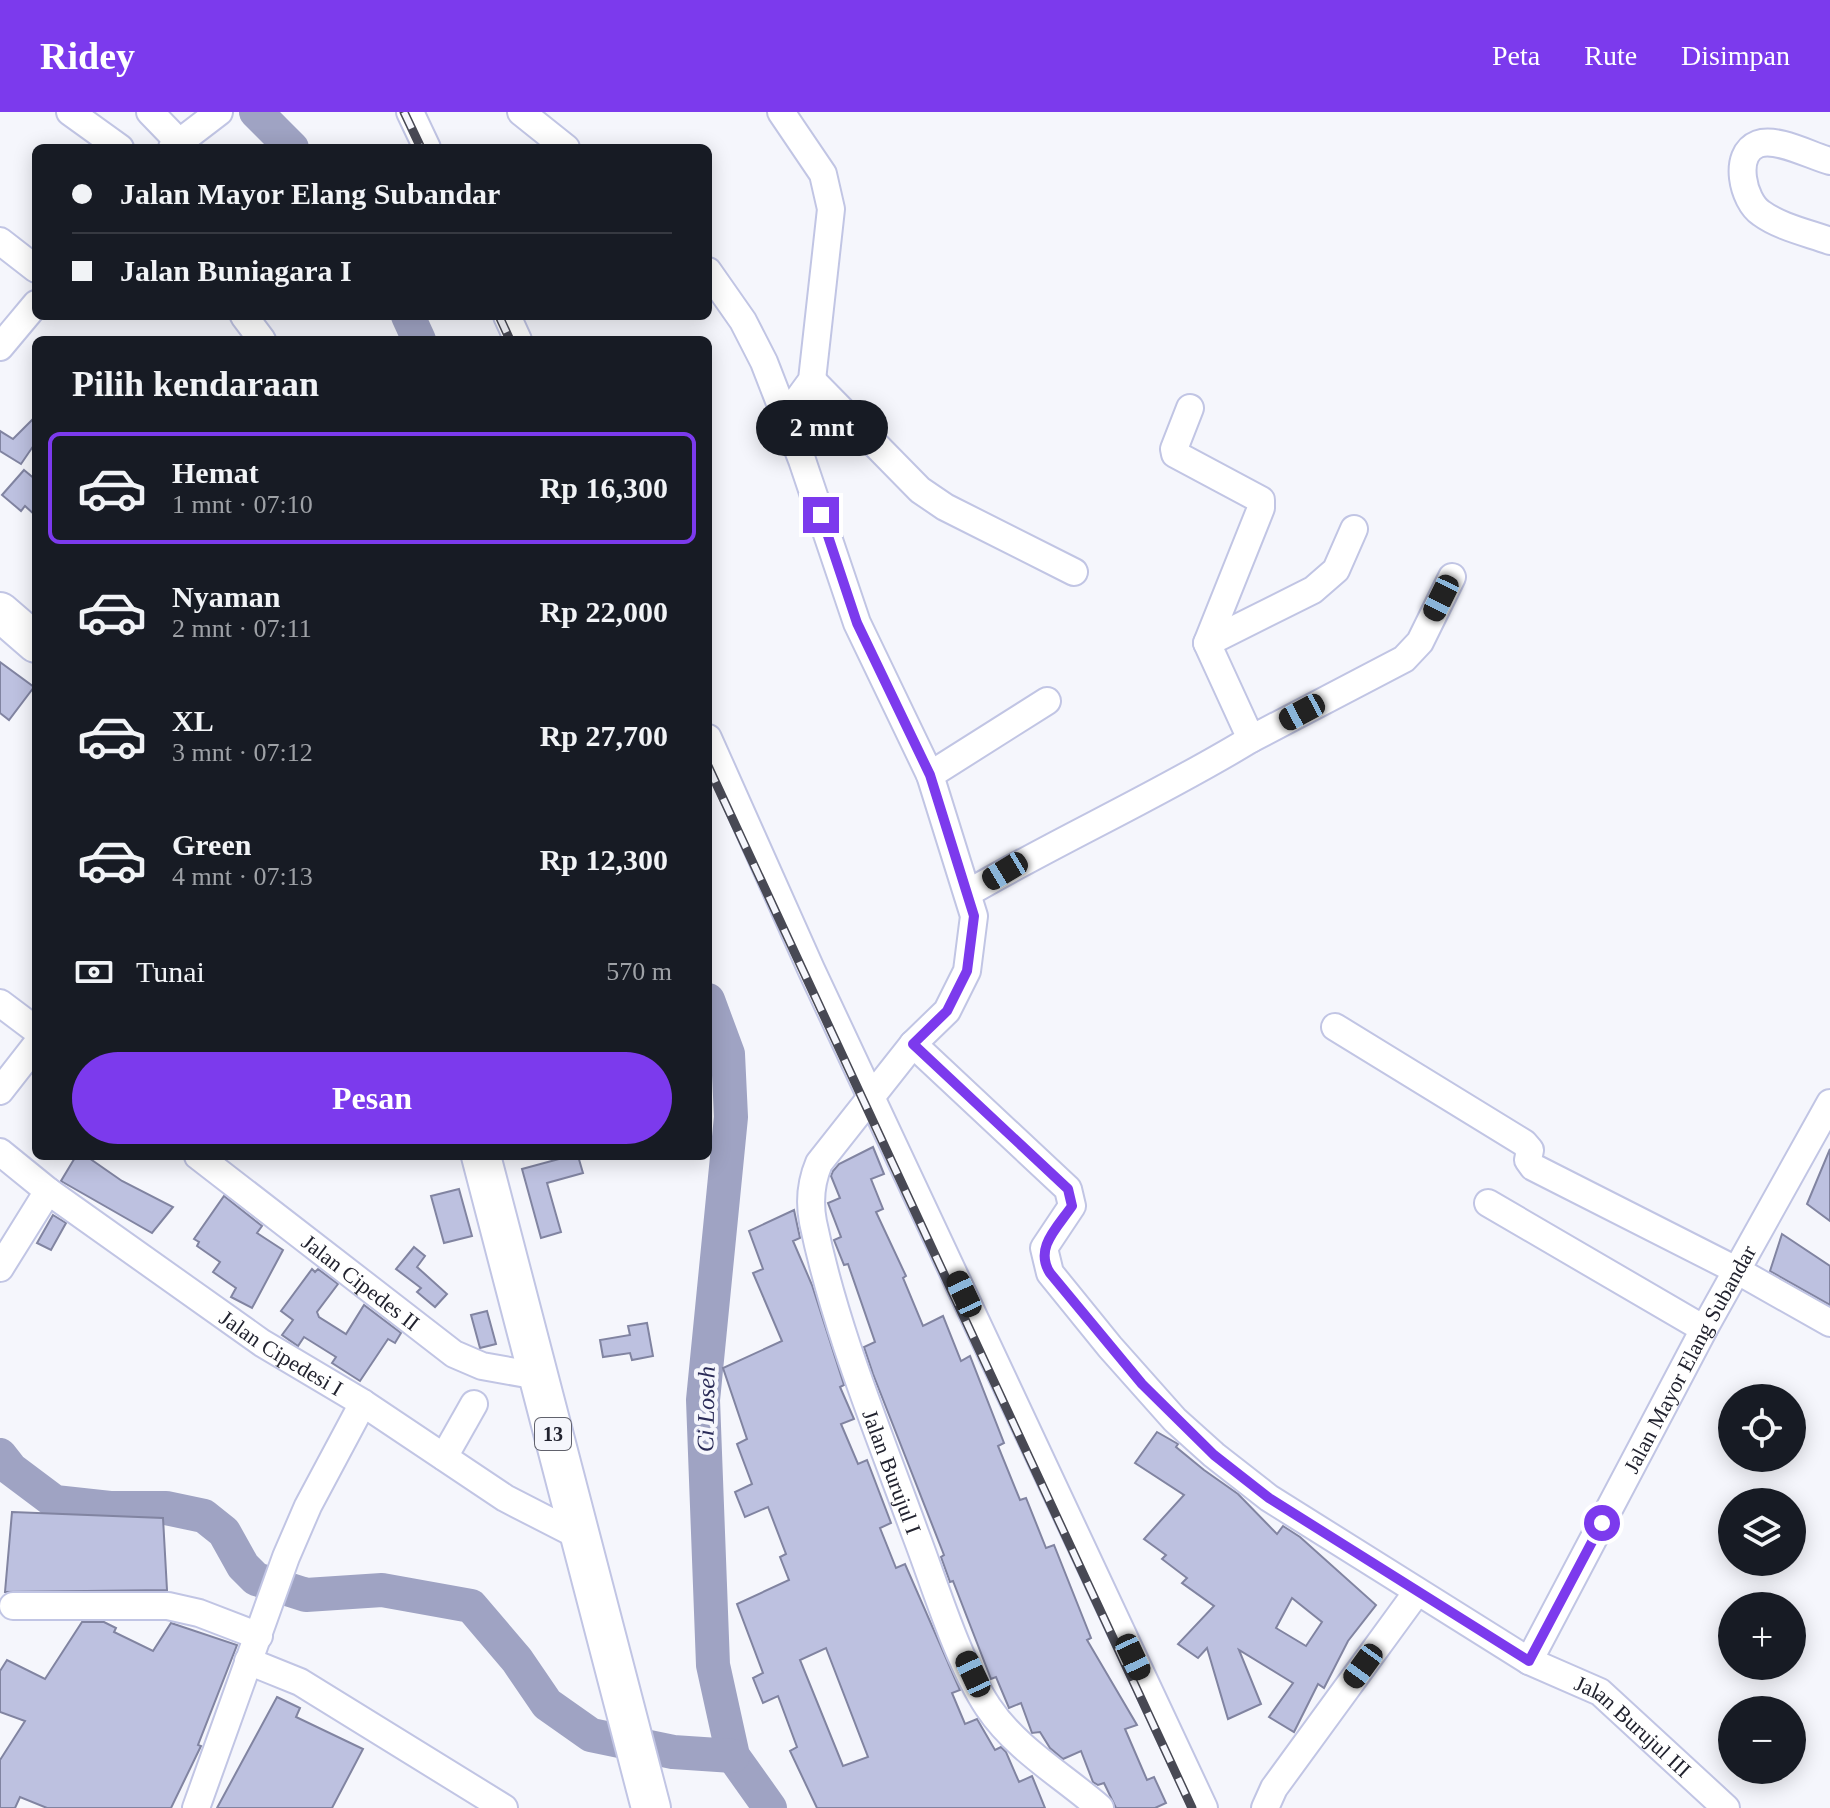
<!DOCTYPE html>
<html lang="id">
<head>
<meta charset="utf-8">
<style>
  :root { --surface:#171b24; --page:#242831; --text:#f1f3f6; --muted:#9ea1a6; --line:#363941; --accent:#7c3aed }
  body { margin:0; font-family:Georgia,serif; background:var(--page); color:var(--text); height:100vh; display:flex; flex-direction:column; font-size:30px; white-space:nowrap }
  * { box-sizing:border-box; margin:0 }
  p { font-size:26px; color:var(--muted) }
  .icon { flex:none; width:44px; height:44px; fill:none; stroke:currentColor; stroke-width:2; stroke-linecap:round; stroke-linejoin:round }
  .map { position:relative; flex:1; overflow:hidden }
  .panel { position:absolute; left:32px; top:224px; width:680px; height:824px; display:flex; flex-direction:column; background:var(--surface); border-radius:12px; box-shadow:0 4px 20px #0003 }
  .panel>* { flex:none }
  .banner { position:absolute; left:32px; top:32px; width:680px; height:176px; border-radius:12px; box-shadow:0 4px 20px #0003; display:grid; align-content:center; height:176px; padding:0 40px; background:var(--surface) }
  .fabs { position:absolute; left:1718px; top:1272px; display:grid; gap:16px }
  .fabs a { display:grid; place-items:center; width:88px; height:88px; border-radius:50%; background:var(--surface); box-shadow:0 4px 20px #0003; font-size:40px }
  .end { position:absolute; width:36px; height:36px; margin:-18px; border:10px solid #7c3aed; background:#fff; box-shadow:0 0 0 4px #fff }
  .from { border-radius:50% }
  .bubble { position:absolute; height:56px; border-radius:28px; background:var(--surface); box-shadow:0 4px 20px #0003; font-size:26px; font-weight:700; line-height:56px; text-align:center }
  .car { position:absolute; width:24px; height:48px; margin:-24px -12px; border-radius:10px; box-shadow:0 0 6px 2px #0007; background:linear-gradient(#222 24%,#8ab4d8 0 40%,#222 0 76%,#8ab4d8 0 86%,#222 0) }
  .banner b { display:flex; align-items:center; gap:28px; height:76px; font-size:30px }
  .banner b+b { border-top:2px solid var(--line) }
  .banner i { width:20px; height:20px; background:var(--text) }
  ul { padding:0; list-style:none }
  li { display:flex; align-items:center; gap:24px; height:112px; margin:0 16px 12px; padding:0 24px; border:4px solid transparent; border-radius:12px }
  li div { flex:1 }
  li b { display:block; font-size:30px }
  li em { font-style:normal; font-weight:700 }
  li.active { border-color:var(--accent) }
  li>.icon { width:72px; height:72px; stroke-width:1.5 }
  h2 { padding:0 40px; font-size:36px; line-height:96px }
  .pay { display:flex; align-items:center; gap:20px; height:88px; padding:0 40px; font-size:30px }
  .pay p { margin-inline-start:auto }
  .action { display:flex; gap:16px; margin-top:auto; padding:16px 40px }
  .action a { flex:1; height:92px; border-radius:48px; background:var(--accent); color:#fff; font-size:32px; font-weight:700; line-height:92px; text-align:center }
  header { display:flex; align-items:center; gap:48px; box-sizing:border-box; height:112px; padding:0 40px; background:var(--accent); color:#fff }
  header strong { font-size:38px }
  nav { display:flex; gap:44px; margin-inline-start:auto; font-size:28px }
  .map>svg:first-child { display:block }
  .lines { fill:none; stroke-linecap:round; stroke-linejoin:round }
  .river { stroke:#9fa3c3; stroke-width:34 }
  .building { fill:#bdc1e0; stroke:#8184a1; stroke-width:2; fill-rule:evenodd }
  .minor-casing { stroke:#c1c5e4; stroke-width:30 }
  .highway-casing { stroke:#c1c5e4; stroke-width:42 }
  .minor { stroke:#fff; stroke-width:26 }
  .highway { stroke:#fff; stroke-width:38 }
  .rail-casing { stroke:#484954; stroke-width:9 }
  .rail { stroke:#f5f6fc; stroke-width:6; stroke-dasharray:18; stroke-linecap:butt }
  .route { stroke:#7c3aed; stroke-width:10 }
  .labels { text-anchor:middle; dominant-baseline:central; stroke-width:8; stroke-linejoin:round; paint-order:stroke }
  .shield { fill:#f5f6fc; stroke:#61626c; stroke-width:2 }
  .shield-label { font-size:20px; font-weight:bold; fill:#22232f }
  .street-label { font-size:22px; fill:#22232f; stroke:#f5f6fc }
  .water-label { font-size:24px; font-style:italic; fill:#2a2b57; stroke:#f5f6fc }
</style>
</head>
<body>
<header>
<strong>Ridey</strong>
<nav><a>Peta</a><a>Rute</a><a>Disimpan</a></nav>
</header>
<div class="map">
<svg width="1830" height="1696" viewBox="0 0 1830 1696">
  <rect width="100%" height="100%" fill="#f5f6fc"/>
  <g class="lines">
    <g class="river">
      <polyline points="256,0 292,36"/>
      <polyline points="408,204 419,228"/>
      <polyline points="708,888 728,942 731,1005 703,1288 713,1553 733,1644 770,1696"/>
      <polyline points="0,1343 11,1357 55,1390 110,1396 166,1396 204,1404 224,1420 243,1454 256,1467 306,1483 382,1478 471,1494 517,1548 547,1592 591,1623 673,1640 733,1644"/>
    </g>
  </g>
  <g class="building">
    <polygon points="36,304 36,330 21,352 0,339 0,319 13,327"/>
    <polygon points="24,358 36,368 36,404 25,394 21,399 2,383"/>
    <polygon points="0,550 34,575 9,608 0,601"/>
    <polygon points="873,1035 884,1062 871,1067 883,1097 876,1100 906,1164 903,1166 923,1214 943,1204 961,1249 970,1244 1004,1331 998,1334 1020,1388 1026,1386 1046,1436 1054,1433 1091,1526 1087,1528 1137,1613 1125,1617 1147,1668 1154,1665 1166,1691 1155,1696 1116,1696 1104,1671 1098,1673 1093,1670 1081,1639 1063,1647 1050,1636 1040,1620 1032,1621 1021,1591 1009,1596 996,1565 991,1567 953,1469 950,1470 941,1445 944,1443 873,1262 864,1235 875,1230 848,1152 844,1153 834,1128 841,1125 828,1091 840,1086 831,1064 833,1059 839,1052"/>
    <polygon points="1830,1037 1830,1109 1807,1092"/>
    <polygon points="76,1044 86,1044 122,1069 173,1095 152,1121 61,1069"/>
    <polygon points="570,1044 578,1044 583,1061 547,1071 561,1120 541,1126 522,1057"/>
    <polygon points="459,1077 472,1124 444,1131 431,1084"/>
    <polygon points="224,1084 262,1114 257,1121 283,1138 252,1196 231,1185 236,1176 213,1160 220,1150 197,1134 199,1130 194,1127"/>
    <path d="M794,1098L800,1126L793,1129L812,1173L844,1273L840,1275L854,1307L841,1312L858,1352L867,1348L891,1411L880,1416L896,1456L905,1452L960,1578L952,1581L965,1612L977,1607L995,1638L1001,1635L1006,1640L1019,1670L1032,1664L1045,1696H817L790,1639L797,1635L778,1584L763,1591L753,1566L763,1561L737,1492L789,1468L780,1445L786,1442L768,1395L745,1405L735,1380L752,1372L737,1332L747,1327L723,1256L782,1229L753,1161L763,1157L749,1119ZM826,1536L868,1645L843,1654L800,1548Z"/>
    <polygon points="53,1103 66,1111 51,1138 37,1131"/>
    <polygon points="1782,1122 1830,1154 1830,1193 1770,1159"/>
    <polygon points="414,1135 425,1144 417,1155 447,1182 435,1195 417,1180 421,1176 396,1157"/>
    <polygon points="312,1157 315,1160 318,1157 338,1172 317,1200 319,1205 346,1222 364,1193 401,1221 395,1231 388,1227 360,1269 332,1251 336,1245 304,1225 298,1234 282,1223 293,1208 281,1199"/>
    <polygon points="487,1199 496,1232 480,1236 471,1203"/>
    <polygon points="647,1211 653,1244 632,1248 630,1241 603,1245 600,1228 630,1223 628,1214"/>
    <path d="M1157,1320L1178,1332L1176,1335L1204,1358L1238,1382L1277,1422L1283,1414L1300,1425L1376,1493L1348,1529L1324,1576L1318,1572L1294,1620L1269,1605L1293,1571L1239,1538L1261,1592L1228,1607L1207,1536L1198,1546L1178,1532L1214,1494L1182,1471L1187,1466L1162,1447L1166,1443L1144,1427L1184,1383L1135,1351ZM1292,1486L1322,1510L1306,1534L1276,1516Z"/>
    <polygon points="12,1400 163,1406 167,1478 5,1480"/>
    <polygon points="82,1510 104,1510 116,1516 114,1520 153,1539 171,1511 237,1533 198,1633 201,1634 171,1696 47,1696 20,1685 15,1696 0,1696 0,1648 25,1609 0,1600 0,1559 7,1548 45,1567"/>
    <polygon points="277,1585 300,1596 296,1605 363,1637 332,1696 217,1696"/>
  </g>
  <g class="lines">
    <defs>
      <g id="minor">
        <polyline points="70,0 120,36"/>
        <polyline points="150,0 179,30"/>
        <polyline points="410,0 427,36"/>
        <polyline points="521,0 566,36"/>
        <polyline points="781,0 823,62 831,97 812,268 785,305"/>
        <polyline points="172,36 219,0"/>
        <path d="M1830,49C1811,44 1777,25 1758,32C1732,42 1743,89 1761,101C1780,115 1808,121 1830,129"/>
        <polyline points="0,129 36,157"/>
        <path id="s1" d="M708,159L743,209L764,250L802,348L857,511L930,663L974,804L967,859L947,899L913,932L819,1051C811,1070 809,1089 813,1110C835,1217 878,1319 915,1421C935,1473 958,1550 988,1595C1016,1637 1062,1663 1100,1696"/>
        <polyline points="244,204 262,228"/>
        <polyline points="507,204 518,228"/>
        <polyline points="0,235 36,192"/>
        <polyline points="812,268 920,378 945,395 1074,460"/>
        <polyline points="1207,531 1313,478 1336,458 1354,417"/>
        <polyline points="708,626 811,857 1204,1696"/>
        <polyline points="1251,627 1404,547 1420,530 1452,465"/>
        <polyline points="930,663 1047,589"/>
        <path d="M968,781C1061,727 1159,683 1251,627L1207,531L1261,396V388L1175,342L1174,337L1190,296"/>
        <polyline points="0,891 36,918"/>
        <polyline points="1335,915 1524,1031 1530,1038 1528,1048 1533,1055 1738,1159 1830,1211"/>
        <path id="s2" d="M913,932L1068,1077L1072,1094L1044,1136L1050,1161L1110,1235L1175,1308L1214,1343L1269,1386L1529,1549L1600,1580L1726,1696"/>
        <polyline points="0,979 36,933"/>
        <path id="s3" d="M0,1040L48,1079L262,1231L363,1291L505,1386L577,1423"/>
        <path id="s4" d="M198,1044L454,1242L482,1254L538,1264"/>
        <polyline points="1488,1091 1704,1217"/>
        <polyline points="0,1156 48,1079"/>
        <polyline points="444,1345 474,1292"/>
        <polyline points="13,1494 168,1494 199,1501 259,1524"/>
        <polyline points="248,1549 300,1570 504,1696"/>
        <path id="s5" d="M1529,1549L1704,1217L1830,991"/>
        <polyline points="196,1696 286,1445 308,1394 363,1291"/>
        <polyline points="1265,1696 1274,1676 1417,1480"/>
      </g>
      <g id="highway">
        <polyline points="0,500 36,531"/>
        <polyline points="481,1044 651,1696"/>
      </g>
    </defs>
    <use href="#minor" class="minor-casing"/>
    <use href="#highway" class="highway-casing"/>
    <use href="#minor" class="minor"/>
    <use href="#highway" class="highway"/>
    <defs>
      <g id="rail">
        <polyline points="404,0 421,36"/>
        <polyline points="499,204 510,228"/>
        <polyline points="708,654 1192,1696"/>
      </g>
    </defs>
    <use href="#rail" class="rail-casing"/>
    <use href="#rail" class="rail"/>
  </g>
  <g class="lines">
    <path class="route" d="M821,403L857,511L930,663L974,804L967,859L947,899L913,932L1068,1077L1072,1094C1057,1116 1034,1136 1050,1161L1142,1272L1214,1343L1269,1386L1529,1549L1602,1411"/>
  </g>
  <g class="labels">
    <rect class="shield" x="535" y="1306" width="36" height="32" rx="6"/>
    <g class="shield-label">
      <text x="553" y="1322">13</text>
    </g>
    <g class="street-label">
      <text stroke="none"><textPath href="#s4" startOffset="206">Jalan Cipedes II</textPath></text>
      <text stroke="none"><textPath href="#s3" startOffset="346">Jalan Cipedesi I</textPath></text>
      <text stroke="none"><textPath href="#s5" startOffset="342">Jalan Mayor Elang Subandar</textPath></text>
      <text stroke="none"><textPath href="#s1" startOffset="1322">Jalan Burujul I</textPath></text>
      <text stroke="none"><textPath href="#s2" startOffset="1052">Jalan Burujul III</textPath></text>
    </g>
    <g class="water-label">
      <text transform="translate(706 1297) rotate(-89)">Ci Loseh</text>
    </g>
  </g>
</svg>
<div class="fabs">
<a><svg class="icon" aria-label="locate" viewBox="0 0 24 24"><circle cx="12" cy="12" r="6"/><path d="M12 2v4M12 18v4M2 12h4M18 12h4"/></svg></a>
<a><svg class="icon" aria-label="layers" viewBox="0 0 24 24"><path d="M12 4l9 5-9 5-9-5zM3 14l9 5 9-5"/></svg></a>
<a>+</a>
<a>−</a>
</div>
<i class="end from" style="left:1602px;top:1411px"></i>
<i class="end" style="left:821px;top:403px"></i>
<div class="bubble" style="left:756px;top:288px;width:132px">2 mnt</div>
<i class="car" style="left:1441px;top:486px;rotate:206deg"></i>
<i class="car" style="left:1302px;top:600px;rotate:242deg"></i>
<i class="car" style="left:1005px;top:759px;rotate:239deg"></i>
<i class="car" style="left:964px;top:1182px;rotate:335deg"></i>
<i class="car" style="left:1133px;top:1545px;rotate:155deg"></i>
<i class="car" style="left:1363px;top:1554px;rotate:216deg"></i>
<i class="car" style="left:973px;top:1562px;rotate:335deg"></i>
<div class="banner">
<b><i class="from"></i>Jalan Mayor Elang Subandar</b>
<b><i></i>Jalan Buniagara I</b>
</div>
<section class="panel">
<h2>Pilih kendaraan</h2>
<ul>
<li class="active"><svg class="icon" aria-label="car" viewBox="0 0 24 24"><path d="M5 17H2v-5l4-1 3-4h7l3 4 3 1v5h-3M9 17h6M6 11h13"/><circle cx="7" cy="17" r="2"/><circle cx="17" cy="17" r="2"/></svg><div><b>Hemat</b><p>1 mnt · 07:10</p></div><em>Rp 16,300</em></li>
<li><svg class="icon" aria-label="car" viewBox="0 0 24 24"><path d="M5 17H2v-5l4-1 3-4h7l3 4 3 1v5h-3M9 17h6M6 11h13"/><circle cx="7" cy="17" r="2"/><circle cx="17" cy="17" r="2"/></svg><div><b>Nyaman</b><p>2 mnt · 07:11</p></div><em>Rp 22,000</em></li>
<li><svg class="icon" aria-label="car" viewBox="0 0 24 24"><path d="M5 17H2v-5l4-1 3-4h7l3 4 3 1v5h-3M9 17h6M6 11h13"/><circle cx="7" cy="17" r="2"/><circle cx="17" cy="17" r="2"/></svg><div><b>XL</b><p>3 mnt · 07:12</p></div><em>Rp 27,700</em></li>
<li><svg class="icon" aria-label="car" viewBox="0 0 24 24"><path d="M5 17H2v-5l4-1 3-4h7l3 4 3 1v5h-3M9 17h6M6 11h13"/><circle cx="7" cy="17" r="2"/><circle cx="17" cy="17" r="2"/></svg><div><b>Green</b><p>4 mnt · 07:13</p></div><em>Rp 12,300</em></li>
</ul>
<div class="pay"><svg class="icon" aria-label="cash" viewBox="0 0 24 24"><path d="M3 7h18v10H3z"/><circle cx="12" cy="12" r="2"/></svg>Tunai<p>570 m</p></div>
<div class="action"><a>Pesan</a></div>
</section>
</div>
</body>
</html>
